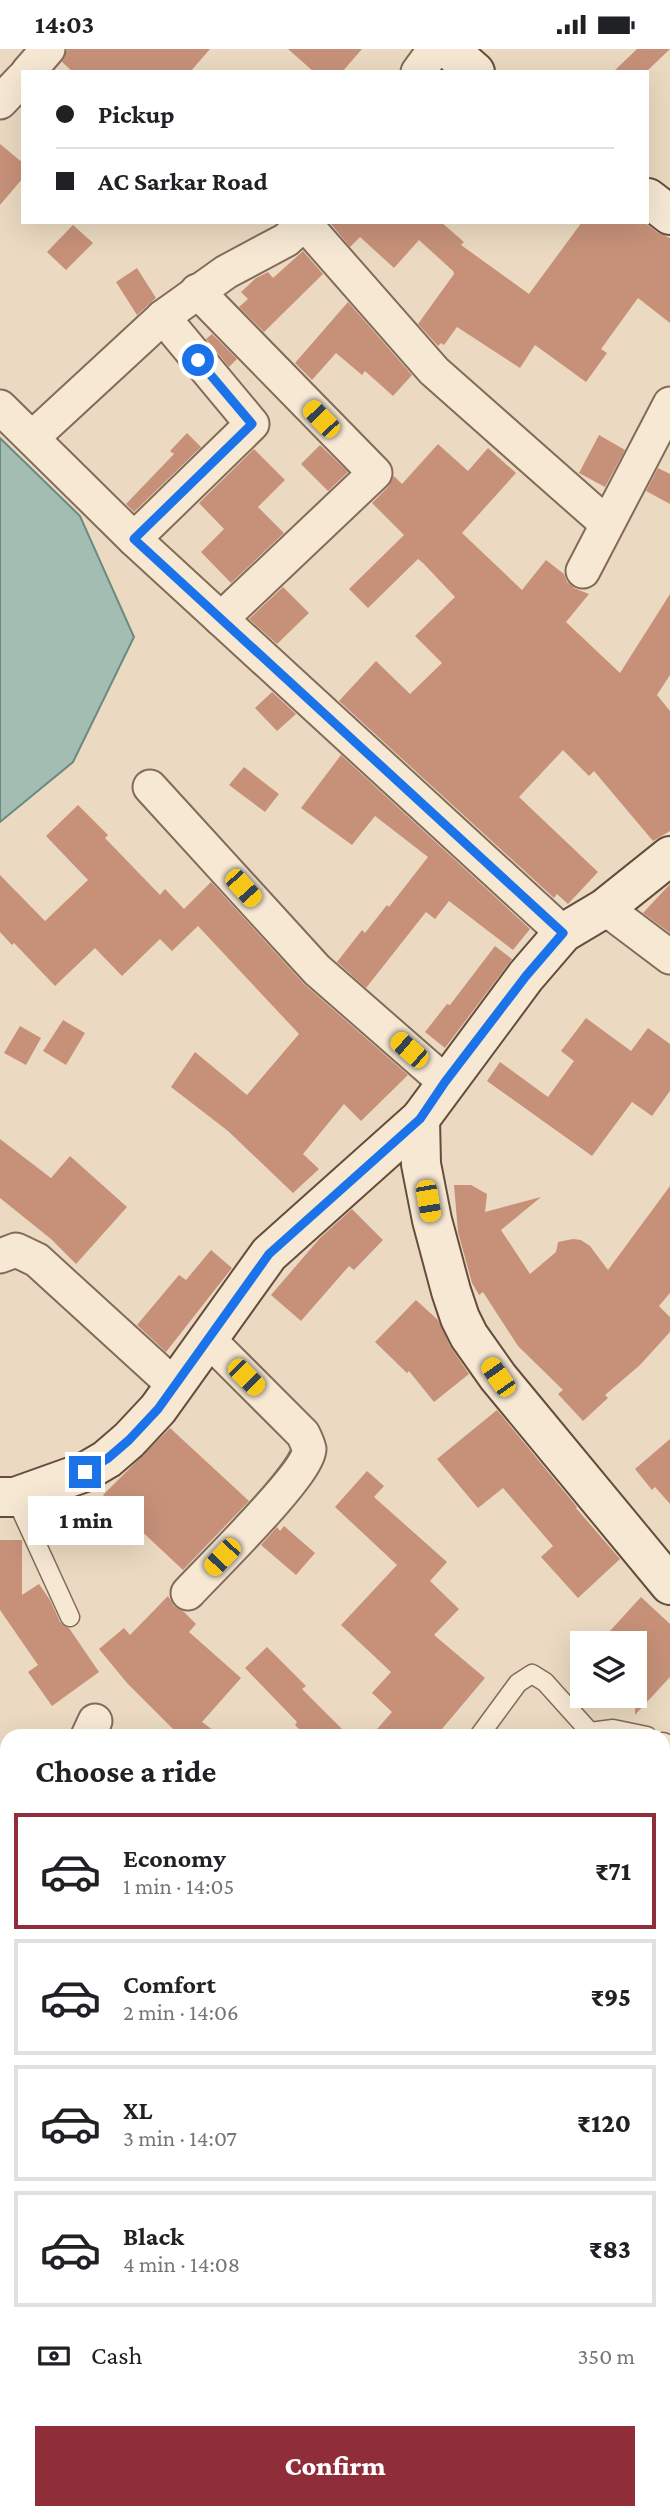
<!DOCTYPE html>
<html lang="en">
<head>
<meta charset="utf-8">
<style>
  :root { --surface:#fff; --page:#f2f2f2; --text:#202124; --muted:#757577; --line:#e0e0e0; --accent:#8f2d38 }
  body { margin:0; font-family:"Crimson Pro",serif; background:var(--page); color:var(--text); height:100vh; display:flex; flex-direction:column; font-size:26px; white-space:nowrap }
  * { box-sizing:border-box; margin:0 }
  p { font-size:23px; color:var(--muted) }
  .icon { flex:none; width:38px; height:38px; fill:none; stroke:currentColor; stroke-width:2; stroke-linecap:round; stroke-linejoin:round }
  .map { position:relative; flex:1; overflow:hidden }
  .drawer { position:absolute; left:0px; top:1680px; width:670px; height:791px; display:flex; flex-direction:column; background:var(--surface); border-radius:21px 21px 0 0; box-shadow:0 7px 28px #0002 }
  .drawer>* { flex:none }
  .top-card { position:absolute; left:21px; top:21px; width:628px; height:154px; border-radius:0px; box-shadow:0 7px 28px #0002; display:grid; align-content:center; height:154px; padding:0 35px; background:var(--surface) }
  .tools { position:absolute; left:570px; top:1582px; display:grid; gap:14px }
  .tools a { display:grid; place-items:center; width:77px; height:77px; border-radius:0px; background:var(--surface); box-shadow:0 7px 28px #0002; font-size:35px }
  .end { position:absolute; width:32px; height:32px; margin:-16px; border:9px solid #1a73e8; background:#fff; box-shadow:0 0 0 4px #fff }
  .from { border-radius:50% }
  .bubble { position:absolute; height:49px; border-radius:0px; background:var(--surface); box-shadow:0 7px 28px #0002; font-size:23px; font-weight:800; line-height:49px; text-align:center }
  .car { position:absolute; width:21px; height:42px; margin:-21px -10px; border-radius:9px; box-shadow:0 0 5px 2px #0007; background:linear-gradient(#f5c518 24%,#345 0 40%,#f5c518 0 76%,#345 0 86%,#f5c518 0) }
  .top-card b { display:flex; align-items:center; gap:24px; height:66px; font-size:26px }
  .top-card b+b { border-top:2px solid var(--line) }
  .top-card i { width:18px; height:18px; background:var(--text) }
  ul { padding:0; list-style:none }
  li { display:flex; align-items:center; gap:21px; height:116px; margin:0 14px 10px; padding:0 21px; border:4px solid var(--line); border-radius:0px }
  li div { flex:1 }
  li b { display:block; font-size:26px }
  li em { font-style:normal; font-weight:800 }
  li.current { border-color:var(--accent) }
  li>.icon { width:63px; height:63px; stroke-width:1.5 }
  h2 { padding:0 35px; font-size:32px; line-height:84px }
  .pay { display:flex; align-items:center; gap:18px; height:77px; padding:0 35px; font-size:26px }
  .pay p { margin-inline-start:auto }
  .cta { display:flex; gap:14px; margin-top:auto; padding:14px 35px }
  .cta a { flex:1; height:80px; border-radius:0px; background:var(--accent); color:#fff; font-size:28px; font-weight:800; line-height:80px; text-align:center }
  .status { display:flex; justify-content:space-between; align-items:center; height:49px; padding:0 35px; background:var(--surface); direction:ltr }
  .status svg { height:19px; fill:currentColor }
  .map>svg:first-child { display:block }
  .water { fill:#a3bdb3; stroke:#6b8b80; stroke-width:2 }
  .building { fill:#c79179 }
  .lines { fill:none; stroke-linecap:round; stroke-linejoin:round }
  .lane-casing { stroke:#836b5a; stroke-width:21 }
  .street-casing { stroke:#836b5a; stroke-width:37 }
  .secondary-casing { stroke:#654d3d; stroke-width:42 }
  .lane { stroke:#f6e8d3; stroke-width:18 }
  .street { stroke:#f6e8d3; stroke-width:33 }
  .secondary { stroke:#f6e8d3; stroke-width:38 }
  .route { stroke:#1a73e8; stroke-width:9 }
</style>
</head>
<body>
<div class="status"><b>14:03</b><svg viewBox="0 0 49 12"><path d="M0 12V9h3v3zM5 12V6h3v6zM10 12V3h3v9zM15 12V0h3v12zM26 1h20v11H26zM47 4h2v5h-2z"/></svg></div>
<div class="map">
<svg width="670" height="2471" viewBox="0 0 670 2471">
  <rect width="100%" height="100%" fill="#ebdac1"/>
  <polygon class="water" points="0,389 80,467 134,588 73,713 0,773"/>
  <g class="building">
    <polygon points="67,0 210,0 190,23 73,23 62,13"/>
    <polygon points="288,0 362,0 342,23 314,23"/>
    <polygon points="637,0 670,0 646,23 613,23"/>
    <polygon points="0,95 23,114 23,129 0,156"/>
    <polygon points="333,173 441,173 464,193 461,196 529,245 582,173 644,173 657,183 670,189 670,274 638,249 601,300 607,304 586,333 535,296 520,319 457,278 444,296 441,294 438,297 418,275 454,225 453,222 419,191 394,219 360,188 350,198 331,175"/>
    <polygon points="73,176 93,194 66,221 47,203"/>
    <polygon points="303,202 323,225 264,283 239,258 248,250 241,243 256,229 268,223 273,229"/>
    <polygon points="137,219 156,249 137,266 116,233"/>
    <polygon points="348,253 412,326 393,347 365,322 362,326 336,304 312,331 295,314"/>
    <polygon points="212,285 237,310 229,318 206,290"/>
    <polygon points="187,384 201,398 134,463 126,455 174,405 170,402"/>
    <polygon points="599,386 625,401 605,438 579,424"/>
    <polygon points="438,395 468,422 488,399 516,424 462,484 522,541 546,511 564,525 567,533 574,539 589,545 566,573 620,624 670,545 670,626 657,646 670,662 670,782 653,792 594,722 589,727 563,701 519,748 598,823 568,855 557,845 554,849 339,652 376,612 410,645 442,614 415,587 455,548 423,514 418,510 368,559 349,540 404,486 372,454 388,438 394,427 402,435"/>
    <polygon points="320,396 348,423 328,442 301,415"/>
    <polygon points="254,400 285,431 258,458 284,484 231,534 201,503 224,480 199,454"/>
    <polygon points="658,419 670,425 670,455 646,442"/>
    <polygon points="283,538 309,564 277,595 249,570"/>
    <polygon points="272,643 296,665 277,682 255,659"/>
    <polygon points="341,706 530,880 513,901 449,852 435,870 426,863 366,939 337,913 362,881 365,884 387,856 389,858 428,808 375,767 352,796 301,759"/>
    <polygon points="244,718 279,745 265,763 229,736"/>
    <polygon points="78,756 108,786 105,789 160,846 165,840 184,860 211,833 304,935 408,1026 361,1072 344,1055 303,1105 319,1120 293,1144 228,1082 171,1038 195,1003 247,1046 299,985 198,877 172,902 160,890 122,927 95,899 55,937 14,894 12,896 0,883 0,826 45,872 88,831 46,787"/>
    <polygon points="670,835 670,884 643,864"/>
    <polygon points="495,897 512,910 445,999 425,983 447,955 450,956"/>
    <polygon points="586,969 631,1002 648,979 670,995 670,1042 652,1067 632,1053 592,1107 487,1032 500,1013 548,1048 574,1012 561,1002"/>
    <polygon points="63,971 85,984 66,1016 43,1002"/>
    <polygon points="20,977 41,989 26,1016 4,1004"/>
    <polygon points="0,1090 51,1129 70,1107 127,1158 76,1215 51,1190 0,1149"/>
    <polygon points="454,1136 471,1136 487,1145 485,1163 541,1148 501,1181 530,1225 556,1203 558,1193 573,1190 581,1191 590,1197 608,1221 670,1137 670,1244 659,1257 670,1268 670,1283 640,1316 605,1346 608,1349 583,1372 558,1345 563,1341 518,1297 483,1243 479,1246 472,1234 458,1183"/>
    <polygon points="352,1160 383,1191 354,1221 349,1217 301,1272 271,1246 320,1189"/>
    <polygon points="211,1201 232,1219 166,1303 137,1276 179,1226 186,1231"/>
    <polygon points="416,1251 438,1271 450,1297 469,1325 434,1353 409,1322 407,1324 375,1293"/>
    <polygon points="497,1361 577,1458 576,1459 620,1510 578,1549 541,1508 553,1497 503,1439 478,1459 437,1410"/>
    <polygon points="170,1379 249,1452 183,1521 103,1446"/>
    <polygon points="670,1390 670,1455 655,1438 652,1441 635,1420"/>
    <polygon points="367,1422 384,1437 374,1448 447,1513 430,1532 459,1560 434,1586 485,1629 436,1687 371,1687 392,1663 372,1644 391,1623 341,1576 397,1516 335,1458"/>
    <polygon points="284,1477 315,1504 296,1526 261,1496 277,1478 280,1482"/>
    <polygon points="0,1491 22,1491 22,1546 39,1535 50,1551 60,1573 69,1579 99,1623 52,1657 28,1623 38,1616 0,1561"/>
    <polygon points="168,1547 174,1557 184,1563 196,1575 189,1583 241,1629 202,1673 221,1687 180,1687 127,1634 99,1600 124,1579 130,1586"/>
    <polygon points="641,1548 670,1575 670,1628 635,1666 635,1594 599,1594"/>
    <polygon points="267,1598 306,1637 302,1640 349,1687 306,1687 295,1676 297,1673 245,1619"/>
  </g>
  <g class="lines">
    <defs>
      <g id="lane">
        <polyline points="15,1448 70,1568"/>
        <polyline points="479,1687 518,1634 532,1625 545,1633 590,1683"/>
        <polyline points="586,1687 590,1683 613,1680 647,1687"/>
        <polyline points="663,1693 670,1696"/>
        <polyline points="663,1803 670,1795"/>
      </g>
      <g id="street">
        <polyline points="28,23 48,0"/>
        <polyline points="418,23 435,0"/>
        <polyline points="0,53 23,29"/>
        <polyline points="305,175 434,322 607,475"/>
        <polyline points="197,242 375,424 221,570"/>
        <polyline points="0,358 134,490 563,884"/>
        <polyline points="32,389 163,268 226,223 286,191 306,173"/>
        <polyline points="134,490 252,375 163,268"/>
        <polyline points="583,522 670,355"/>
        <polyline points="150,738 317,921 445,1033"/>
        <polyline points="605,859 670,908"/>
        <polyline points="0,1207 16,1201 37,1211 175,1337"/>
        <path d="M188,1544C208,1522 309,1424 309,1400C308,1396 305,1389 303,1385L208,1290"/>
        <polyline points="88,1687 95,1672"/>
        <polyline points="0,1826 7,1815"/>
        <polyline points="0,1954 7,1959"/>
        <polyline points="663,2238 670,2242"/>
        <polyline points="663,2442 670,2359"/>
        <polyline points="459,2464 468,2471"/>
        <polyline points="662,2471 662,2464"/>
      </g>
      <g id="secondary">
        <polyline points="449,0 475,23"/>
        <polyline points="648,149 670,166"/>
        <polyline points="420,1070 421,1115 432,1171 451,1242 460,1269 469,1287 498,1328 670,1536"/>
        <polyline points="0,1448 15,1448 85,1423 107,1410 129,1391 158,1360 269,1205 420,1070 526,927 563,884 605,859 670,807"/>
      </g>
    </defs>
    <use href="#lane" class="lane-casing"/>
    <use href="#street" class="street-casing"/>
    <use href="#secondary" class="secondary-casing"/>
    <use href="#lane" class="lane"/>
    <use href="#street" class="street"/>
    <use href="#secondary" class="secondary"/>
  </g>
  <g class="lines">
    <polyline class="route" points="85,1423 107,1410 129,1391 158,1360 269,1205 420,1070 445,1033 526,927 563,884 134,490 252,375 198,311"/>
  </g>
</svg>
<div class="tools">
<a><svg class="icon" aria-label="layers" viewBox="0 0 24 24"><path d="M12 4l9 5-9 5-9-5zM3 14l9 5 9-5"/></svg></a>
</div>
<i class="end from" style="left:198px;top:311px"></i>
<i class="end" style="left:85px;top:1423px"></i>
<div class="bubble" style="left:28px;top:1447px;width:116px">1 min</div>
<i class="car" style="left:321px;top:370px;rotate:316deg"></i>
<i class="car" style="left:243px;top:839px;rotate:138deg"></i>
<i class="car" style="left:409px;top:1001px;rotate:311deg"></i>
<i class="car" style="left:428px;top:1152px;rotate:170deg"></i>
<i class="car" style="left:246px;top:1328px;rotate:135deg"></i>
<i class="car" style="left:498px;top:1328px;rotate:325deg"></i>
<i class="car" style="left:222px;top:1508px;rotate:223deg"></i>
<div class="top-card">
<b><i class="from"></i>Pickup</b>
<b><i></i>AC Sarkar Road</b>
</div>
<section class="drawer">
<h2>Choose a ride</h2>
<ul>
<li class="current"><svg class="icon" aria-label="car" viewBox="0 0 24 24"><path d="M5 17H2v-5l4-1 3-4h7l3 4 3 1v5h-3M9 17h6M6 11h13"/><circle cx="7" cy="17" r="2"/><circle cx="17" cy="17" r="2"/></svg><div><b>Economy</b><p>1 min · 14:05</p></div><em>₹71</em></li>
<li><svg class="icon" aria-label="car" viewBox="0 0 24 24"><path d="M5 17H2v-5l4-1 3-4h7l3 4 3 1v5h-3M9 17h6M6 11h13"/><circle cx="7" cy="17" r="2"/><circle cx="17" cy="17" r="2"/></svg><div><b>Comfort</b><p>2 min · 14:06</p></div><em>₹95</em></li>
<li><svg class="icon" aria-label="car" viewBox="0 0 24 24"><path d="M5 17H2v-5l4-1 3-4h7l3 4 3 1v5h-3M9 17h6M6 11h13"/><circle cx="7" cy="17" r="2"/><circle cx="17" cy="17" r="2"/></svg><div><b>XL</b><p>3 min · 14:07</p></div><em>₹120</em></li>
<li><svg class="icon" aria-label="car" viewBox="0 0 24 24"><path d="M5 17H2v-5l4-1 3-4h7l3 4 3 1v5h-3M9 17h6M6 11h13"/><circle cx="7" cy="17" r="2"/><circle cx="17" cy="17" r="2"/></svg><div><b>Black</b><p>4 min · 14:08</p></div><em>₹83</em></li>
</ul>
<div class="pay"><svg class="icon" aria-label="cash" viewBox="0 0 24 24"><path d="M3 7h18v10H3z"/><circle cx="12" cy="12" r="2"/></svg>Cash<p>350 m</p></div>
<div class="cta"><a>Confirm</a></div>
</section>
</div>
</body>
</html>
